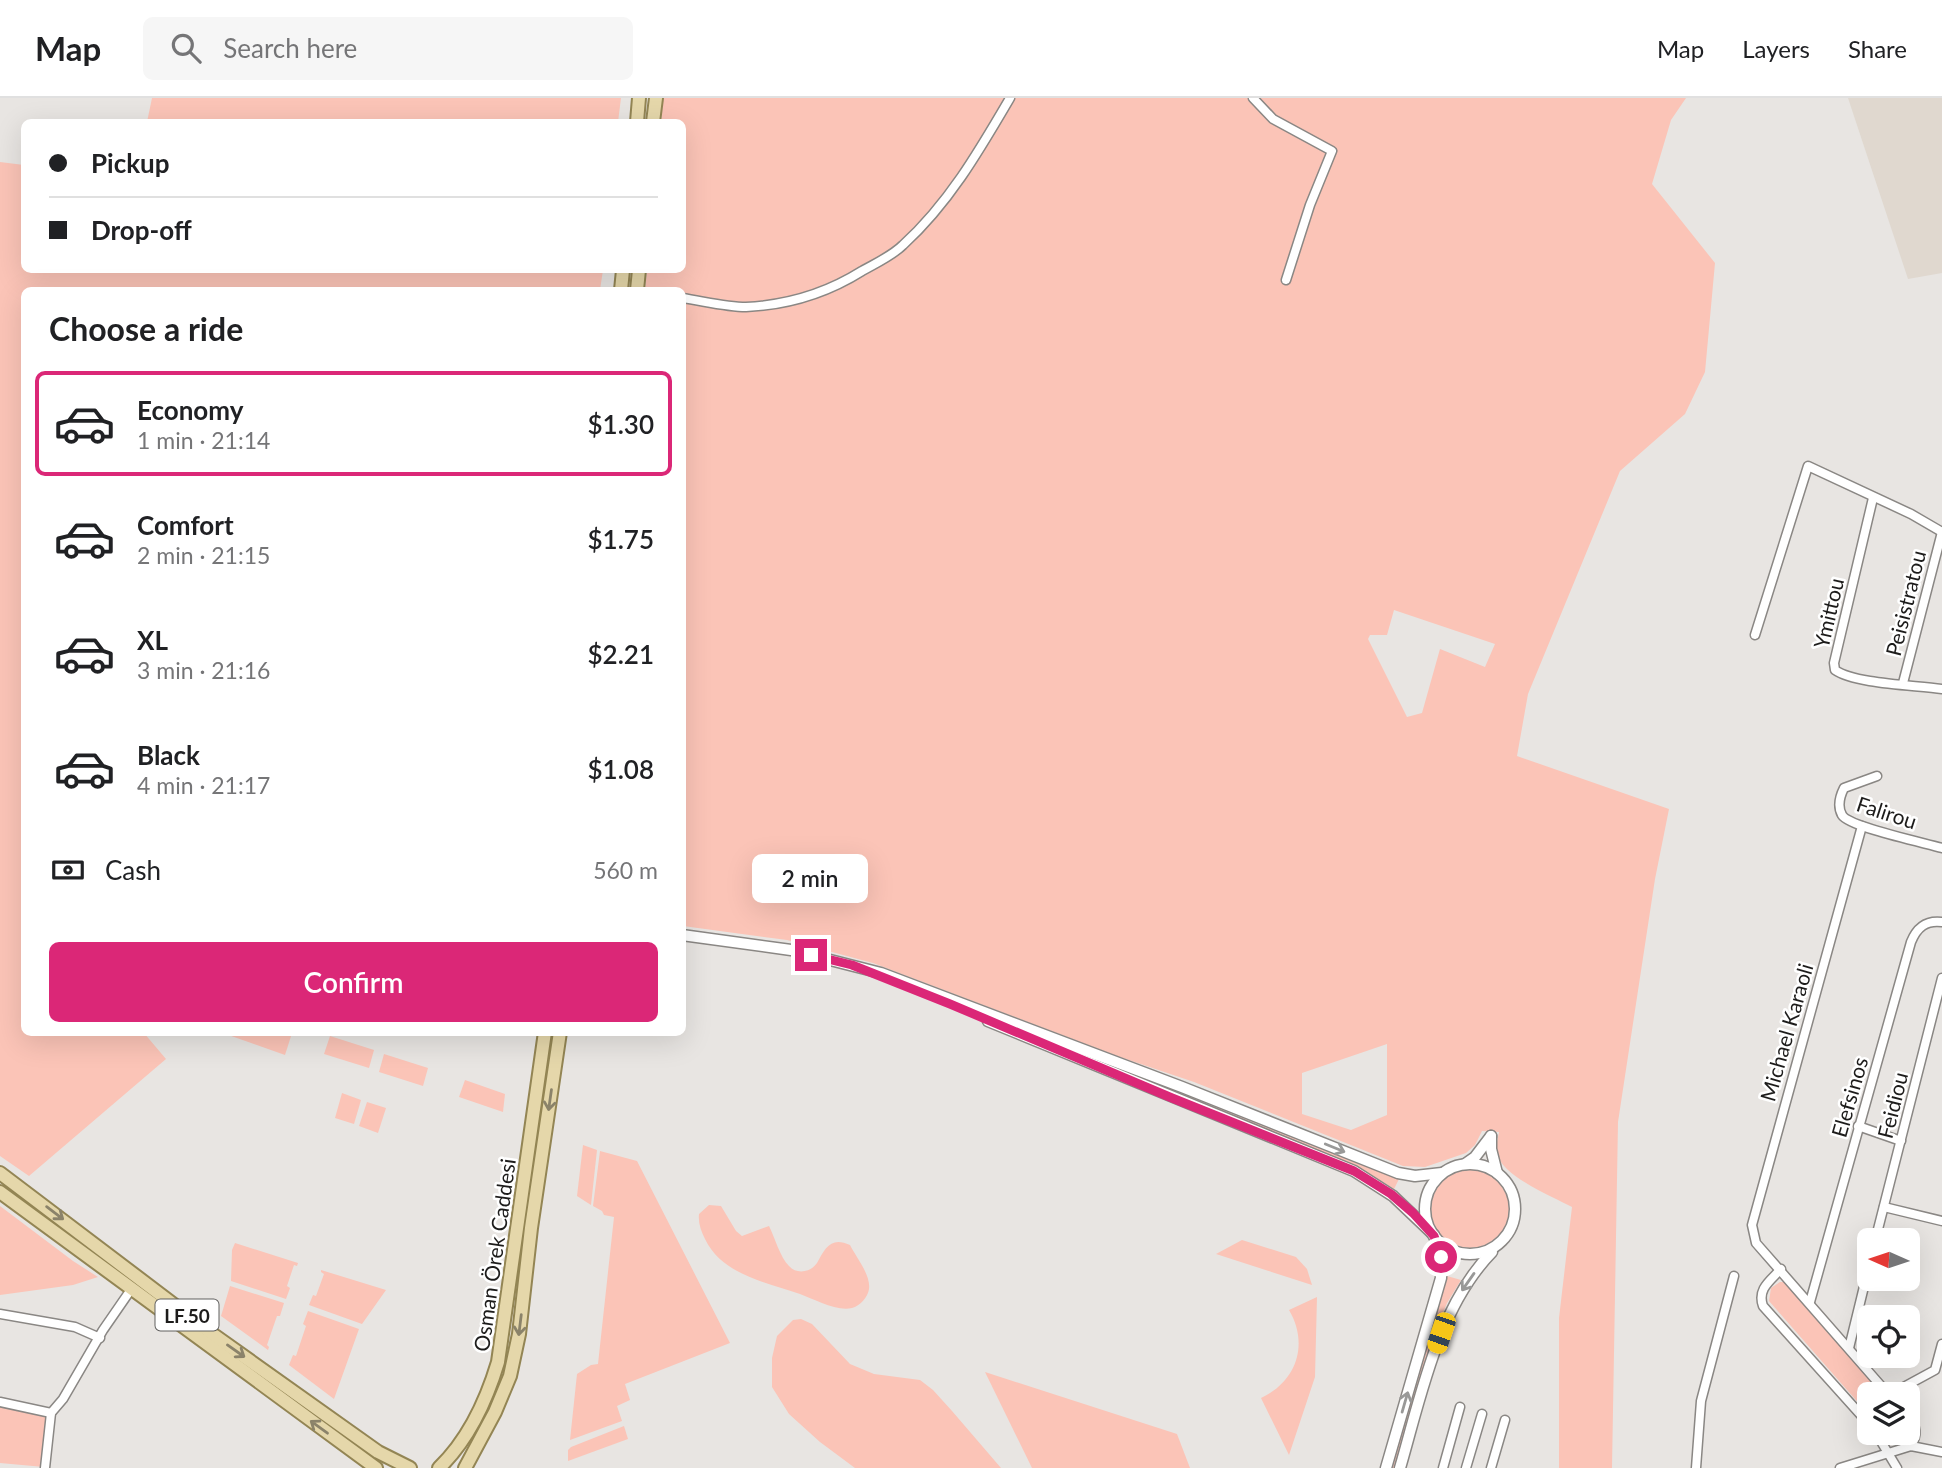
<!DOCTYPE html>
<html lang="en">
<head>
<meta charset="utf-8">
<style>
  :root { --surface:#fff; --page:#f6f6f6; --text:#202124; --muted:#757577; --line:#e0e0e0; --accent:#db2777 }
  body { margin:0; font-family:Lato,sans-serif; background:var(--page); color:var(--text); height:100vh; display:flex; flex-direction:column; font-size:26px; white-space:nowrap }
  * { box-sizing:border-box; margin:0 }
  p { font-size:23px; color:var(--muted) }
  .icon { flex:none; width:38px; height:38px; fill:none; stroke:currentColor; stroke-width:2; stroke-linecap:round; stroke-linejoin:round }
  .map { position:relative; flex:1; overflow:hidden }
  .sheet { position:absolute; left:21px; top:189px; width:665px; height:749px; display:flex; flex-direction:column; background:var(--surface); border-radius:10px; box-shadow:0 7px 28px #0002 }
  .sheet>* { flex:none }
  .guide { position:absolute; left:21px; top:21px; width:665px; height:154px; border-radius:10px; box-shadow:0 7px 28px #0002; display:grid; align-content:center; height:154px; padding:0 28px; background:var(--surface) }
  .needle { width:46px; rotate:273deg }
  .buttons { position:absolute; left:1857px; top:1130px; display:grid; gap:14px }
  .buttons a { display:grid; place-items:center; width:63px; height:63px; border-radius:10px; background:var(--surface); box-shadow:0 7px 28px #0002; font-size:35px }
  .end { position:absolute; width:32px; height:32px; margin:-16px; border:9px solid #db2777; background:#fff; box-shadow:0 0 0 4px #fff }
  .from { border-radius:50% }
  .bubble { position:absolute; height:49px; border-radius:10px; background:var(--surface); box-shadow:0 7px 28px #0002; font-size:23px; font-weight:600; line-height:49px; text-align:center }
  .car { position:absolute; width:21px; height:42px; margin:-21px -10px; border-radius:9px; box-shadow:0 0 5px 2px #0007; background:linear-gradient(#f5c518 24%,#345 0 40%,#f5c518 0 76%,#345 0 86%,#f5c518 0) }
  .guide b { display:flex; align-items:center; gap:24px; height:66px; font-size:26px }
  .guide b+b { border-top:2px solid var(--line) }
  .guide i { width:18px; height:18px; background:var(--text) }
  ul { padding:0; list-style:none }
  li { display:flex; align-items:center; gap:21px; height:105px; margin:0 14px 10px; padding:0 14px; border:4px solid transparent; border-radius:10px }
  li div { flex:1 }
  li b { display:block; font-size:26px }
  li em { font-style:normal; font-weight:600 }
  li.on { border-color:var(--accent) }
  li>.icon { width:63px; height:63px; stroke-width:1.5 }
  h2 { padding:0 28px; font-size:32px; line-height:84px }
  .pay { display:flex; align-items:center; gap:18px; height:77px; padding:0 28px; font-size:26px }
  .pay p { margin-inline-start:auto }
  .cta { display:flex; gap:14px; margin-top:auto; padding:14px 28px }
  .cta a { flex:1; height:80px; border-radius:10px; background:var(--accent); color:#fff; font-size:28px; font-weight:600; line-height:80px; text-align:center }
  header { display:flex; align-items:center; gap:42px; box-sizing:border-box; height:98px; padding:0 35px; background:var(--surface); border-bottom:2px solid var(--line) }
  header strong { font-size:33px }
  nav { display:flex; gap:38px; margin-inline-start:auto; font-size:24px }
  .search { width:490px; height:63px; background:var(--page); display:flex; align-items:center; gap:18px; box-sizing:border-box; padding:0 24px; border-radius:10px; color:var(--muted); font-size:26px }
  .map>svg:first-child { display:block }
  .built { fill:#e0d8cf }
  .green { fill:#fbc4b7; fill-rule:evenodd }
  .lines { fill:none; stroke-linecap:round; stroke-linejoin:round }
  .minor-casing { stroke:#8a8784; stroke-width:11 }
  .tertiary-casing { stroke:#8a8784; stroke-width:13 }
  .primary-casing { stroke:#938554; stroke-width:16 }
  .minor { stroke:#fff; stroke-width:8 }
  .tertiary { stroke:#fff; stroke-width:10 }
  .primary { stroke:#e5d7aa; stroke-width:12 }
  .oneway { stroke:#8b836a }
  .oneway2 { stroke:#999998 }
  .route { stroke:#db2777; stroke-width:9 }
  .labels { text-anchor:middle; dominant-baseline:central; stroke-width:5; stroke-linejoin:round; paint-order:stroke }
  .shield { fill:#fff; stroke:#61605f; stroke-width:2 }
  .shield-label { font-size:19px; font-weight:bold; fill:#1d1c1b }
  .street-label { font-size:21px; fill:#1d1c1b; stroke:#fff }
</style>
</head>
<body>
<header>
<strong>Map</strong>
<div class="search"><svg class="icon" aria-label="search" viewBox="0 0 24 24"><circle cx="10" cy="10" r="6"/><path d="M15 15l6 6"/></svg>Search here</div>
<nav><a>Map</a><a>Layers</a><a>Share</a></nav>
</header>
<div class="map">
<svg width="1942" height="1370" viewBox="0 0 1942 1370">
  <rect width="100%" height="100%" fill="#e8e5e2"/>
  <polygon class="built" points="1848,0 1942,0 1942,175 1908,181"/>
  <g class="green">
    <polygon points="152,0 621,0 618,24 147,24"/>
    <path d="M663,0H1686L1671,22L1652,86L1715,165L1705,274L1685,316L1620,373L1528,596L1517,658L1669,711L1655,781L1618,1024L1612,1370H1559V1220L1572,1109C1553,1099 1502,1078 1497,1056C1495,1049 1498,1041 1499,1034L1482,1033L1475,1047L1466,1055L1425,1069L1403,1068L1194,984L1117,958L873,865L787,842L683,828L682,192H645L647,172H682V24H661ZM1394,512L1495,546L1485,569L1440,551L1422,615L1407,619L1368,541L1370,537H1387ZM1387,946V1017L1351,1032L1302,1016V975Z"/>
    <polygon points="0,64 24,67 24,172 603,172 600,192 24,192 24,934 144,935 166,961 29,1078 0,1058"/>
    <polygon points="1025,932 1386,1076 1399,1081 1394,1091 1370,1076 1338,1061 1024,936"/>
    <polygon points="220,934 292,934 292,935 285,957"/>
    <polygon points="330,938 374,952 369,970 324,956"/>
    <polygon points="384,956 428,970 423,988 379,974"/>
    <polygon points="465,982 505,996 503,1014 459,999"/>
    <polygon points="342,995 361,1002 354,1026 335,1020"/>
    <polygon points="367,1004 386,1010 378,1035 359,1028"/>
    <polygon points="583,1047 597,1052 591,1107 577,1098"/>
    <polygon points="600,1053 637,1063 730,1245 625,1286 630,1302 617,1308 622,1323 570,1342 577,1276 591,1267 598,1266 614,1119 604,1117 602,1113 593,1108"/>
    <circle cx="1470" cy="1111" r="39"/>
    <path d="M709,1107L721,1108L736,1133L742,1138L769,1128C775,1140 780,1159 789,1168C797,1177 811,1174 817,1165C825,1150 831,1138 850,1147C856,1159 871,1177 869,1191C868,1199 860,1208 852,1210C837,1214 814,1201 800,1196C766,1184 722,1177 705,1141C701,1133 698,1125 699,1116Z"/>
    <polygon points="0,1108 73,1163 98,1179 73,1187 0,1197"/>
    <polygon points="1242,1142 1296,1159 1307,1171 1312,1187 1216,1156"/>
    <polygon points="235,1145 298,1165 297,1168 294,1167 287,1188 290,1190 286,1201 231,1183 232,1152"/>
    <polygon points="321,1172 386,1192 362,1226 309,1207 313,1197 316,1198 324,1176 321,1174"/>
    <polygon points="1447,1178 1461,1182 1447,1205 1435,1235 1396,1370 1391,1370"/>
    <polygon points="1780,1184 1785,1184 1884,1297 1869,1297 1869,1317 1769,1203 1771,1190"/>
    <polygon points="230,1188 284,1205 280,1218 277,1218 267,1247 269,1249 268,1252 221,1218"/>
    <path d="M1317,1199L1315,1279L1289,1357L1261,1300C1297,1283 1309,1246 1289,1212Z"/>
    <polygon points="308,1213 359,1231 334,1301 289,1267 293,1257 296,1258 306,1228 303,1226"/>
    <polygon points="801,1221 812,1226 850,1266 874,1276 920,1282 933,1292 952,1313 1001,1370 855,1370 820,1344 789,1316 772,1289 772,1260 777,1238 793,1222"/>
    <polygon points="985,1274 1177,1336 1190,1370 1032,1370"/>
    <polygon points="0,1304 51,1315 44,1369 0,1365"/>
    <polygon points="624,1328 628,1341 568,1363 568,1352 571,1349"/>
  </g>
  <g class="lines">
    <defs>
      <g id="minor">
        <polyline points="1253,0 1273,21 1332,53 1310,107 1286,182"/>
        <path d="M682,200C703,203 726,209 746,209C788,207 827,195 862,173C876,165 892,158 903,147C949,105 979,53 1010,0"/>
        <path d="M1873,400L1834,565L1835,572C1855,586 1915,587 1942,591"/>
        <polyline points="1755,537 1808,368 1911,416 1942,434"/>
        <polyline points="1903,585 1942,434"/>
        <path d="M1877,678L1844,690C1840,698 1837,708 1842,717C1849,729 1925,745 1942,750"/>
        <polyline points="1862,728 1752,1127 1756,1145 1889,1297"/>
        <polyline points="1858,1028 1901,1043"/>
        <polyline points="1884,1109 1942,1123"/>
        <polyline points="1875,1143 1942,880"/>
        <path d="M1781,1171C1770,1183 1757,1191 1763,1208L1869,1326"/>
        <path d="M1810,1204L1911,844C1917,829 1926,822 1942,824"/>
        <polyline points="0,1216 75,1229 100,1240"/>
        <polyline points="1849,1250 1869,1168"/>
        <polyline points="1889,1297 1935,1272 1942,1246"/>
        <polyline points="0,1304 51,1315"/>
        <path d="M1908,1318C1916,1327 1918,1337 1911,1348"/>
        <polyline points="1876,1335 1897,1370"/>
        <polyline points="1911,1348 1942,1354"/>
        <polyline points="45,1370 51,1315 63,1301 103,1232 132,1190"/>
        <polyline points="1443,1370 1460,1309"/>
        <polyline points="1466,1370 1482,1316"/>
        <polyline points="1491,1370 1505,1322"/>
        <polyline points="1696,1370 1701,1303 1734,1178"/>
        <polyline points="1840,1370 1911,1348"/>
      </g>
      <g id="tertiary">
        <polyline points="682,837 791,852 881,875 1182,989 1398,1075 1415,1078 1442,1075"/>
        <polyline points="988,923 1354,1073 1393,1098 1434,1137"/>
        <polyline points="1491,1038 1491,1051 1497,1075"/>
        <circle cx="1470" cy="1111" r="45"/>
        <polyline points="1465,1066 1475,1059 1491,1038"/>
        <polyline points="1386,1370 1441,1180 1441,1159 1435,1141"/>
        <path d="M1400,1370C1421,1298 1438,1209 1492,1154"/>
      </g>
      <g id="primary">
        <polyline points="637,24 639,0"/>
        <polyline points="653,24 656,0"/>
        <polyline points="621,192 623,172"/>
        <polyline points="637,192 639,172"/>
        <polyline points="0,1075 215,1238 378,1354 410,1370"/>
        <polyline points="0,1094 376,1370"/>
        <path d="M439,1370C469,1341 486,1304 498,1264L545,934"/>
        <polyline points="465,1370 495,1314 510,1278 519,1236 531,1130 560,934"/>
      </g>
    </defs>
    <use href="#minor" class="minor-casing"/>
    <use href="#tertiary" class="tertiary-casing"/>
    <use href="#primary" class="primary-casing"/>
    <use href="#minor" class="minor"/>
    <use href="#tertiary" class="tertiary"/>
    <use href="#primary" class="primary"/>
  </g>
  <defs><path id="oneway-shaft" d="M-6 0H5M1.5-3L5.5 0L1.5 3" fill="none" stroke-width="1.6" stroke-linecap="round" stroke-linejoin="round" transform="scale(1.75)"/></defs>
  <g class="oneway">
    <use href="#oneway-shaft" transform="translate(550 1002) rotate(98)"/>
    <use href="#oneway-shaft" transform="translate(55 1115) rotate(37)"/>
    <use href="#oneway-shaft" transform="translate(520 1227) rotate(97)"/>
    <use href="#oneway-shaft" transform="translate(236 1253) rotate(35)"/>
    <use href="#oneway-shaft" transform="translate(319 1329) rotate(-144)"/>
  </g>
  <g class="oneway2">
    <use href="#oneway-shaft" transform="translate(1335 1050) rotate(22)"/>
    <use href="#oneway-shaft" transform="translate(1468 1184) rotate(125)"/>
    <use href="#oneway-shaft" transform="translate(1405 1304) rotate(-74)"/>
  </g>
  <g class="lines">
    <polyline class="route" points="811,857 852,867 950,906 1172,1000 1354,1073 1391,1096 1413,1115 1434,1138 1441,1159"/>
  </g>
  <g class="labels">
    <rect class="shield" x="155.5" y="1201.5" width="63" height="31" rx="5"/>
    <g class="shield-label">
      <text x="187" y="1217">LF.50</text>
    </g>
    <g class="street-label">
      <text transform="translate(1905 505) rotate(-76)">Peisistratou</text>
      <text transform="translate(1828 515) rotate(-77)">Ymittou</text>
      <text transform="translate(1887 714) rotate(18)">Falirou</text>
      <text transform="translate(1786 934) rotate(-74)">Michael Karaoli</text>
      <text transform="translate(1849 999) rotate(-74)">Elefsinos</text>
      <text transform="translate(1892 1007) rotate(-76)">Feidiou</text>
      <text transform="translate(494 1157) rotate(-82)">Osman Örek Caddesi</text>
    </g>
  </g>
</svg>
<div class="buttons">
<a><svg class="needle" viewBox="-14 -14 28 28"><path d="M0-13l5 13h-10z" fill="#e53935"/><path d="M0 13l5-13h-10z" fill="#757577"/></svg></a>
<a><svg class="icon" aria-label="locate" viewBox="0 0 24 24"><circle cx="12" cy="12" r="6"/><path d="M12 2v4M12 18v4M2 12h4M18 12h4"/></svg></a>
<a><svg class="icon" aria-label="layers" viewBox="0 0 24 24"><path d="M12 4l9 5-9 5-9-5zM3 14l9 5 9-5"/></svg></a>
</div>
<i class="end from" style="left:1441px;top:1159px"></i>
<i class="end" style="left:811px;top:857px"></i>
<div class="bubble" style="left:752px;top:756px;width:116px">2 min</div>
<i class="car" style="left:1441px;top:1235px;rotate:199deg"></i>
<div class="guide">
<b><i class="from"></i>Pickup</b>
<b><i></i>Drop-off</b>
</div>
<section class="sheet">
<h2>Choose a ride</h2>
<ul>
<li class="on"><svg class="icon" aria-label="car" viewBox="0 0 24 24"><path d="M5 17H2v-5l4-1 3-4h7l3 4 3 1v5h-3M9 17h6M6 11h13"/><circle cx="7" cy="17" r="2"/><circle cx="17" cy="17" r="2"/></svg><div><b>Economy</b><p>1 min · 21:14</p></div><em>$1.30</em></li>
<li><svg class="icon" aria-label="car" viewBox="0 0 24 24"><path d="M5 17H2v-5l4-1 3-4h7l3 4 3 1v5h-3M9 17h6M6 11h13"/><circle cx="7" cy="17" r="2"/><circle cx="17" cy="17" r="2"/></svg><div><b>Comfort</b><p>2 min · 21:15</p></div><em>$1.75</em></li>
<li><svg class="icon" aria-label="car" viewBox="0 0 24 24"><path d="M5 17H2v-5l4-1 3-4h7l3 4 3 1v5h-3M9 17h6M6 11h13"/><circle cx="7" cy="17" r="2"/><circle cx="17" cy="17" r="2"/></svg><div><b>XL</b><p>3 min · 21:16</p></div><em>$2.21</em></li>
<li><svg class="icon" aria-label="car" viewBox="0 0 24 24"><path d="M5 17H2v-5l4-1 3-4h7l3 4 3 1v5h-3M9 17h6M6 11h13"/><circle cx="7" cy="17" r="2"/><circle cx="17" cy="17" r="2"/></svg><div><b>Black</b><p>4 min · 21:17</p></div><em>$1.08</em></li>
</ul>
<div class="pay"><svg class="icon" aria-label="cash" viewBox="0 0 24 24"><path d="M3 7h18v10H3z"/><circle cx="12" cy="12" r="2"/></svg>Cash<p>560 m</p></div>
<div class="cta"><a>Confirm</a></div>
</section>
</div>
</body>
</html>
